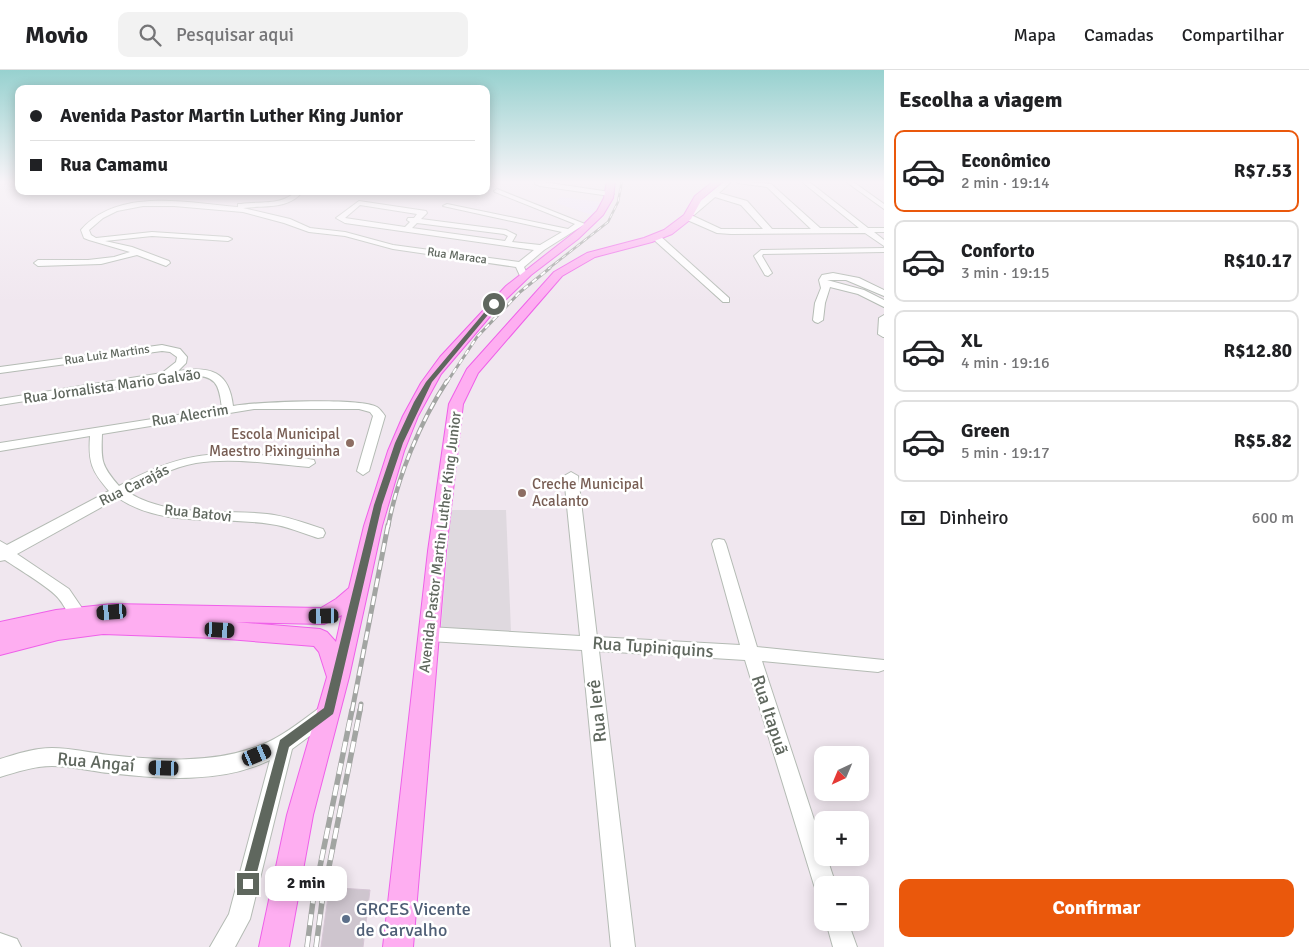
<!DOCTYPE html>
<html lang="pt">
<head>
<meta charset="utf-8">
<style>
  :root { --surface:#fff; --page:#f2f2f2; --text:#202124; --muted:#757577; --line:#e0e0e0; --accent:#ea580c }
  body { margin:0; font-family:Signika,sans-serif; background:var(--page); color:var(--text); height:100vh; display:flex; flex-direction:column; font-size:19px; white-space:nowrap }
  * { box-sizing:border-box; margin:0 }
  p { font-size:16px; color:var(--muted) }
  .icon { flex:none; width:28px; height:28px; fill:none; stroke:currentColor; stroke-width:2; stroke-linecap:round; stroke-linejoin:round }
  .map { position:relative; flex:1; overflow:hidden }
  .sheet { display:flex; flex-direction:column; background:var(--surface); width:425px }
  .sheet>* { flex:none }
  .hud { position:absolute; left:15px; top:15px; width:475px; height:110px; border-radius:10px; box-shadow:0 2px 12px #0003; display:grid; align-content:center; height:110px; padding:0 15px; background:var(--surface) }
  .needle { width:32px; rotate:224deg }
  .fabs { position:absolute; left:814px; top:676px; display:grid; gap:10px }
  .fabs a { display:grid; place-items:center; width:55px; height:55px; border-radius:10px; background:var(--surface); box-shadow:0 2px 12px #0003; font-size:25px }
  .end { position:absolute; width:22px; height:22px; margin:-11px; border:6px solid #5f675e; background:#fff; box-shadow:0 0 0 2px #fff }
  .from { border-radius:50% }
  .bubble { position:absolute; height:35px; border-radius:10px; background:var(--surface); box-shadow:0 2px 12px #0003; font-size:16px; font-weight:700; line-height:35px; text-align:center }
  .car { position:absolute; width:15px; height:30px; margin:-15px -8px; border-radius:6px; box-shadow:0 0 4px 1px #0007; background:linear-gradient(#222 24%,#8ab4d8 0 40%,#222 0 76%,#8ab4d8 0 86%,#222 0) }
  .hud b { display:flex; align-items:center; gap:18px; height:48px; font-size:19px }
  .hud b+b { border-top:1px solid var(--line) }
  .hud i { width:12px; height:12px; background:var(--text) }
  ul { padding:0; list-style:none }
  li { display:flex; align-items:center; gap:15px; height:82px; margin:0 10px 8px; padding:0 5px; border:2px solid var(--line); border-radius:10px }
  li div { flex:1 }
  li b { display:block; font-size:19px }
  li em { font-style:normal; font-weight:700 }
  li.on { border-color:var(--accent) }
  li>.icon { width:45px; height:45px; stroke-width:1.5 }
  h2 { padding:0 15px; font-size:22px; line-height:60px }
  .pay { display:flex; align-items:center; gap:12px; height:55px; padding:0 15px; font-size:19px }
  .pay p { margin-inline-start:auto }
  .action { display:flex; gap:10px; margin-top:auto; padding:10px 15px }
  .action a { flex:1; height:58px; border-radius:10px; background:var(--accent); color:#fff; font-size:20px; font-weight:700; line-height:58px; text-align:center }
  header { display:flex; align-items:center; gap:30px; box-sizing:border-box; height:70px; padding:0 25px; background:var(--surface); border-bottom:1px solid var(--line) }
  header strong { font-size:24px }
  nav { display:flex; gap:28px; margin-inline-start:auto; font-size:18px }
  .search { width:350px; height:45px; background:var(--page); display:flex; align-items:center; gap:12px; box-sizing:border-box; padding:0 18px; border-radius:10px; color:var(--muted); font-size:19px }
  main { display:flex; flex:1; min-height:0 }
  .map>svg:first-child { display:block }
  .industrial { fill:#dfd9df }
  .medical { fill:#eee4fb }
  .building { fill:#cec5ce; stroke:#d5c5d4 }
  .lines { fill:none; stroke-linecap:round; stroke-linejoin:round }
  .minor-casing { stroke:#b4bbb4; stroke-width:2 }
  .major-casing { stroke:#ef60e9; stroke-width:2 }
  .minor { fill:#fff; fill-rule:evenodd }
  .major { fill:#feaef1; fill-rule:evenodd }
  .rail-far4-casing { stroke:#a2a5a2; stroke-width:2.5 }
  .rail-far3-casing { stroke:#a2a5a2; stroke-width:3 }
  .rail-far2-casing { stroke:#a2a5a2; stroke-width:4.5 }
  .rail-far1-casing { stroke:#a2a5a2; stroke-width:5 }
  .rail-casing { stroke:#a2a5a2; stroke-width:5.5 }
  .rail-far4 { stroke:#fff; stroke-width:1; stroke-dasharray:4.5; stroke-linecap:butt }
  .rail-far3 { stroke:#fff; stroke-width:2; stroke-dasharray:5.5; stroke-linecap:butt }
  .rail-far2 { stroke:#fff; stroke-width:2.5; stroke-dasharray:7; stroke-linecap:butt }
  .rail-far1 { stroke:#fff; stroke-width:3; stroke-dasharray:9; stroke-linecap:butt }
  .rail { stroke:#fff; stroke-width:4; stroke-dasharray:11; stroke-linecap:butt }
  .route { fill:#5f675e }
  .education-dot { fill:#8d6e63; stroke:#fff; stroke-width:2 }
  .service-dot { fill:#5c6f8a; stroke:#fff; stroke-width:2 }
  .labels { text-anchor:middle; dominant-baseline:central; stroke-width:5; stroke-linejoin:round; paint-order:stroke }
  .far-street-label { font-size:12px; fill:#5f675e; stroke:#fff }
  .street-label { font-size:15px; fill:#5f675e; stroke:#fff }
  .education-label { font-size:15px; fill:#785e54; stroke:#fff; text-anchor:end }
  .near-street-label { font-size:18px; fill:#5f675e; stroke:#fff }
  .near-service-label { font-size:18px; fill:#4e5e75; stroke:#fff; text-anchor:start }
</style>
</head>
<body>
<header>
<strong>Movio</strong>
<div class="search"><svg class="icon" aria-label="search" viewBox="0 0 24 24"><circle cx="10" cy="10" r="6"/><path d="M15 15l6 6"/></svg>Pesquisar aqui</div>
<nav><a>Mapa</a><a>Camadas</a><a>Compartilhar</a></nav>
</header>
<main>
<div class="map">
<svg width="884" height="877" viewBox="0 0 884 877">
  <rect width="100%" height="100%" fill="#f0e7ef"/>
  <polygon class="industrial" points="451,440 506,440 511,561 441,558"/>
  <polygon class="medical" points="560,127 601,132 592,145 556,133"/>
  <polygon class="building" points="339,818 370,820 363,877 321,877 329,820"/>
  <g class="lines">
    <defs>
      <g id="minor">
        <polygon points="536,111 610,122 614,124 610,126 540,116 535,114"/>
        <polygon points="725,111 732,111 719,123 747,131 772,159 811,159 767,117 738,113 735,111 771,114 820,158 859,158 801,111 808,111 868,158 884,158 884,162 874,162 884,170 884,176 865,163 731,164 717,163 685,149 685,145 691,145 721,159 763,159 741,135 715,127 694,145 688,145 688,141"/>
        <polygon points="845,111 852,111 884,134 884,139"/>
        <path d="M497,119L585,154L544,180L524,197L528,206L524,209L521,208L516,197L393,179L345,166L309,162L284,153L243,142L174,136H143L117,141L103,148L89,160L91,165L96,168L152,162L228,167L232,169L228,171L152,166L105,171L132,177L169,191L170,193L166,196L137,185L101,194L38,196L34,193L38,190H88L114,187L130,182L89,170L84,168L81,160C118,117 188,133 238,137V134H241C258,131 283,136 296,121H303C289,140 264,135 243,138L290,149L310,158L345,162L393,175L519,192L534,180L345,153L336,148L359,131L426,141L427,143L421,149L506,160L516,165L512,172L540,175L562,162L443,136L447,134L568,159L575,154L495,122L494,121ZM360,135L417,144L414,148H408L407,150L410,152L405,157L345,148ZM417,153L504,164L508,166L505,171L412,158Z"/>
        <polygon points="653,165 659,165 729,228 729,232 723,232 653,169"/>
        <polygon points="884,178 884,182 763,184 762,186 772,203 768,206 765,205 754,186 761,180"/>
        <polygon points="833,203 859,208 884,220 884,226 846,210 827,210 864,220 884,230 884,237 858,224 830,217 825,233 823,250 818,253 815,252 813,250 815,233 821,218 819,210 822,205"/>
        <polygon points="884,245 884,267 883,267 878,264 879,248"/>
        <path d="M162,275L180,279L187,287L186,293L178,301C210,296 229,301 233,336C257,332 359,327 377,337C380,339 383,343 385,346L369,401L363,405L357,401L373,346L370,342L359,339H254L102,364C101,391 101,395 119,416C176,385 207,380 271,386C285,387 300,387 314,390L315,393L309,397C272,394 233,387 196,393C172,397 149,410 128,422C168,448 222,439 267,444C286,446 305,453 323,459L325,463L323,467L318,468C302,463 287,456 270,454C220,446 163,458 118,428L17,484L69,519L86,544L84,548C69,553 67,538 59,529C51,518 18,499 5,490L0,491V471L7,475L109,421C92,401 88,393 90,366L0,381V373L222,338C219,313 216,306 190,305L0,335V329L162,303L176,292L177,287L170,282L162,281L0,303V297Z"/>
        <polygon points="571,402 578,406 597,567 740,575 712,474 714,470 719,469 724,470 726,474 757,577 884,590 884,600 878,602 762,591 822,774 822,788 827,788 836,815 822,815 822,825 817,823 814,815 745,590 599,581 635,877 611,877 582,580 429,571 423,569 421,564 423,559 429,557 580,566 564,406"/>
        <path d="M328,634L334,636L337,642L334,648L292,679L250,849L235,877H210L229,844L270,690C221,714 162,709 109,703C90,701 71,696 52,696C34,696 17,702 0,707V689C17,684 34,678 52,678C71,678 91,683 109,685C157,690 207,694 253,678C279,670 300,652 322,636Z"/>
        <polygon points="826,852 848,852 857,877 833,877"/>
        <polygon points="0,863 17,869 21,877 0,877"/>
      </g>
      <g id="major">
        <path d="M607,111H615L613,128L603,145L578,169L531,205L498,237L441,304L418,346L404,381L382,456L349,607L313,745L289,877H259L287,745L327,607L319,582L314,576L215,568L103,564L58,570L0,585V552L56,540L112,534L321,538L336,529L349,518L364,456L388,381L403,346L421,313L440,287L506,216L580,158L597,141L604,128ZM342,545L336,572L327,562L320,559L235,552L324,554Z"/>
        <polygon points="714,111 723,111 702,129 691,149 672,164 652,172 595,187 562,206 478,303 463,334 446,481 413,877 383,877 428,481 449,334 467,299 554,202 587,183 644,168 664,160 684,145 695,126"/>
      </g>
    </defs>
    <use href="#minor" class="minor-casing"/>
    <use href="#major" class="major-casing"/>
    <use href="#minor" class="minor"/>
    <use href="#major" class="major"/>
    <defs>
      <polyline id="rail-far4" points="548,199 608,152 618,132 622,111"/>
      <polyline id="rail-far3" points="447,312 477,267 520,222 550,198"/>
      <path id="rail-far2" d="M388,457C397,408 420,352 447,311"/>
      <g id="rail-far1">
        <polyline points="352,641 388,455"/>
        <polyline points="360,641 361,634"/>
      </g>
      <g id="rail">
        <polyline points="307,877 313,831 352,640"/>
        <polyline points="316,877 322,832 360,640"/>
      </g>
    </defs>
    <use href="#rail-far4" class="rail-far4-casing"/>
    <use href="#rail-far3" class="rail-far3-casing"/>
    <use href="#rail-far2" class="rail-far2-casing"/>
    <use href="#rail-far1" class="rail-far1-casing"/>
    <use href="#rail" class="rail-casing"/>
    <use href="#rail-far4" class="rail-far4"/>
    <use href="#rail-far3" class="rail-far3"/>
    <use href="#rail-far2" class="rail-far2"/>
    <use href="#rail-far1" class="rail-far1"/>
    <use href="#rail" class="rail"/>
  </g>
  <linearGradient id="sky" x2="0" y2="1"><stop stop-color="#97d1cf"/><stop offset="0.48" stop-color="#f8f4f8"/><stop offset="1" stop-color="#f8f4f8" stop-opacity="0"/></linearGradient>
  <rect width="884" height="233" fill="url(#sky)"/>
  <polygon class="route" points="493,232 497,234 432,312 403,373 382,435 334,641 333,644 289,677 254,814 252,819 248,821 243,819 241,814 280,670 324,638 374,435 395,373 414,332 426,312"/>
  <g class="education-dot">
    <circle cx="350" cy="373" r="5"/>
    <circle cx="522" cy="423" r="5"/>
  </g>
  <circle class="service-dot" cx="346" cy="849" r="5"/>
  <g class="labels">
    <g class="far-street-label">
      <text transform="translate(457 186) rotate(8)">Rua Maraca</text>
      <text transform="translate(107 285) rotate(-8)">Rua Luiz Martins</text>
    </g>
    <g class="street-label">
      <text transform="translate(112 316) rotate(-8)">Rua Jornalista Mario Galvão</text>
      <text transform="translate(190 345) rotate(-9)">Rua Alecrim</text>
      <text transform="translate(134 415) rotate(-26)">Rua Carajás</text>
      <text transform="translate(198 443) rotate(6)">Rua Batovi</text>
      <text transform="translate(440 472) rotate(-83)">Avenida Pastor Martin Luther King Junior</text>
    </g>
    <g class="education-label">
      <text x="340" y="364">Escola Municipal<tspan x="340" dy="17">Maestro Pixinguinha</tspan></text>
      <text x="532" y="414" text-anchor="start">Creche Municipal<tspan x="532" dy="17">Acalanto</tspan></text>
    </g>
    <g class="near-street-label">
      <text transform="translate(653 577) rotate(4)">Rua Tupiniquins</text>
      <text transform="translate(597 641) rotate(-96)">Rua Ierê</text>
      <text transform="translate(770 645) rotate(72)">Rua Itapuã</text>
      <text transform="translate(96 692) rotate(5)">Rua Angaí</text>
    </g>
    <g class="near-service-label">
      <text x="356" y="839">GRCES Vicente<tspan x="356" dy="21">de Carvalho</tspan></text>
    </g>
  </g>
</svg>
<div class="fabs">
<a><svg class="needle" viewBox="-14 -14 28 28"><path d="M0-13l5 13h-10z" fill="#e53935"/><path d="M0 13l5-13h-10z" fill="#757577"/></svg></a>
<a>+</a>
<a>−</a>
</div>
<i class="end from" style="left:494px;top:234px"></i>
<i class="end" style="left:248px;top:814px"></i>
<div class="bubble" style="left:265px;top:796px;width:82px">2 min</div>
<i class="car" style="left:112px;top:542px;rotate:265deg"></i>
<i class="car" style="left:324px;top:546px;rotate:269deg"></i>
<i class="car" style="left:220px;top:560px;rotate:93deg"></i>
<i class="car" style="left:257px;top:685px;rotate:67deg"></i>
<i class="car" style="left:164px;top:698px;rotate:272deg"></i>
<div class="hud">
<b><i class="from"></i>Avenida Pastor Martin Luther King Junior</b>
<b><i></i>Rua Camamu</b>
</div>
</div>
<section class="sheet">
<h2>Escolha a viagem</h2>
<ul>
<li class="on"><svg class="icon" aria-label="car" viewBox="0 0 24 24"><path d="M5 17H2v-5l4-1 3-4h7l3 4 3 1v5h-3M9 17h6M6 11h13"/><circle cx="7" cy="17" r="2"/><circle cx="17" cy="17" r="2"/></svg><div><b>Econômico</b><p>2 min · 19:14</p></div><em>R$7.53</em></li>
<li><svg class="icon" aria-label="car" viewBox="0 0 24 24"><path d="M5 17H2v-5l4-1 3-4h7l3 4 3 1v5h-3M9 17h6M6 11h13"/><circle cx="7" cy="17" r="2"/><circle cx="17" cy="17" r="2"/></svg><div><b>Conforto</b><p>3 min · 19:15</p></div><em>R$10.17</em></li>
<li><svg class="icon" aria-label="car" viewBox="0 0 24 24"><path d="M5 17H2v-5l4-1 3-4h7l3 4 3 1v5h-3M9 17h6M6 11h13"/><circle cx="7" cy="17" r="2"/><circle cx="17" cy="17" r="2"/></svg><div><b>XL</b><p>4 min · 19:16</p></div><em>R$12.80</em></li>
<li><svg class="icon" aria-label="car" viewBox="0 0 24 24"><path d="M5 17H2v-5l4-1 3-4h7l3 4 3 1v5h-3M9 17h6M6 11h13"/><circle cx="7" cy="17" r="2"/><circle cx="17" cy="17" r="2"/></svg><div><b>Green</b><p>5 min · 19:17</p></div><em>R$5.82</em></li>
</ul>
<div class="pay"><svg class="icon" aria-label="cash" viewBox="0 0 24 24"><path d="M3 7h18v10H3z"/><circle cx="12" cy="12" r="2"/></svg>Dinheiro<p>600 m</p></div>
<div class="action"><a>Confirmar</a></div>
</section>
</main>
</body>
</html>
